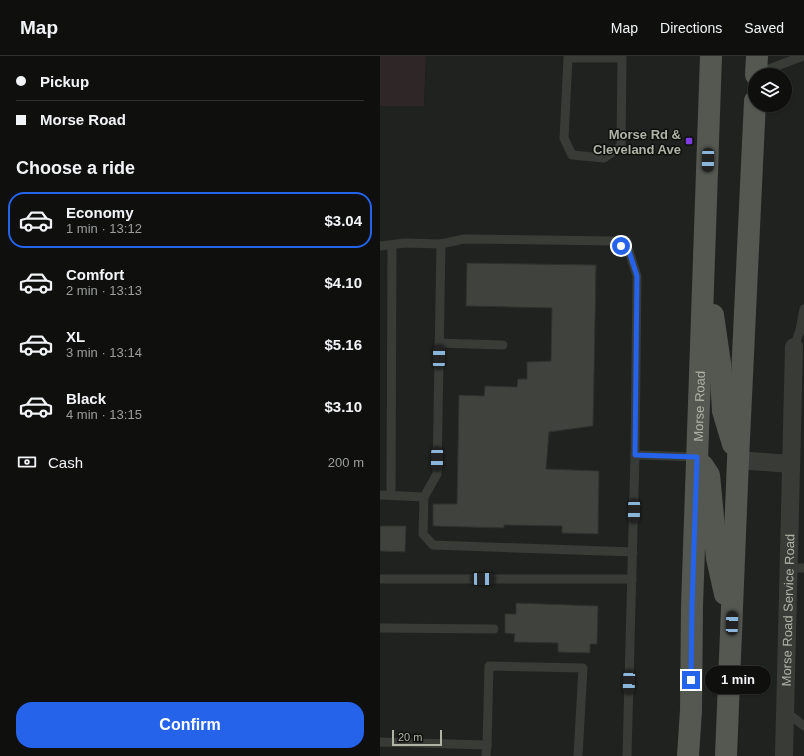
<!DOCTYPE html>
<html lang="en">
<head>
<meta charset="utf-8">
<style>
  :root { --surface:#0f100e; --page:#1d1e1c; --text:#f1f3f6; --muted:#9b9d9e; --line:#2f302e; --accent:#2563eb }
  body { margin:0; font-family:Helvetica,sans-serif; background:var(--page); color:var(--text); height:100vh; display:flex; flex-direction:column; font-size:15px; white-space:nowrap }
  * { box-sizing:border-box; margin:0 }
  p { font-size:13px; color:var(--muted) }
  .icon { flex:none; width:22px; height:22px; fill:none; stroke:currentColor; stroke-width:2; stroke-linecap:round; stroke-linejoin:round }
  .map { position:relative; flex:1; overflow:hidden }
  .side { display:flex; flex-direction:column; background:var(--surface); width:380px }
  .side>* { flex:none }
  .banner { display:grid; align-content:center; height:88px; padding:0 16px; background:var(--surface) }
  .fabs { position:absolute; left:368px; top:12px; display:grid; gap:8px }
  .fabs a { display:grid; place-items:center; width:44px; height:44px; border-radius:50%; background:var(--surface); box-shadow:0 1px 3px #0004,0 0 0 1px var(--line); font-size:20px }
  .scale { position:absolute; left:12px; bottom:10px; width:50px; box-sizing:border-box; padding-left:4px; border:2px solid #aeb4a6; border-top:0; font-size:11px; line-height:14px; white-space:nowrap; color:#aeb4a6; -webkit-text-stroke:3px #0f100e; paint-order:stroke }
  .end { position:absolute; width:18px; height:18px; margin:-9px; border:5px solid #2563eb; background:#fff; box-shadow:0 0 0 2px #fff }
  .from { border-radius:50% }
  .bubble { position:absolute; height:28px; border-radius:14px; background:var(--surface); box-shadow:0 1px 3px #0004,0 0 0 1px var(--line); font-size:13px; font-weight:700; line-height:28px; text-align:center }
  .car { position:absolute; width:12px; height:24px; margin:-12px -6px; border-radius:5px; box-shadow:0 0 3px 1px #0007; background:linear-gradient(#222 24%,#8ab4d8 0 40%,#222 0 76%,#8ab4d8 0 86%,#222 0) }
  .banner b { display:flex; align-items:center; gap:14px; height:38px; font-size:15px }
  .banner b+b { border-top:1px solid var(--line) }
  .banner i { width:10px; height:10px; background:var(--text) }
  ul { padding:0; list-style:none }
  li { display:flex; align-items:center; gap:12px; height:56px; margin:0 8px 6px; padding:0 8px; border:2px solid transparent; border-radius:16px }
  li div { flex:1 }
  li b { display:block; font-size:15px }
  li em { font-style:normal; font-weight:700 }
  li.active { border-color:var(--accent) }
  li>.icon { width:36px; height:36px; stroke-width:1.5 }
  h2 { padding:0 16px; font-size:18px; line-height:48px }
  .pay { display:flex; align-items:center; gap:10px; height:44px; padding:0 16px; font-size:15px }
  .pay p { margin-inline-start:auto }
  .primary-button { display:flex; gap:8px; margin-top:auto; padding:8px 16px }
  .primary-button a { flex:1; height:46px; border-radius:16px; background:var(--accent); color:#fff; font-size:16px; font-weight:700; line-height:46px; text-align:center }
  header { display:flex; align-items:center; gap:24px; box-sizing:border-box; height:56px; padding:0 20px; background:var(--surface); border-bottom:1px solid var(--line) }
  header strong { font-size:19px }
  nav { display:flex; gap:22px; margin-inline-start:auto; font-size:14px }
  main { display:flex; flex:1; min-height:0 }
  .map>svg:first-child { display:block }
  .built { fill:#20221f; fill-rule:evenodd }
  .green { fill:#2e2627 }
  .building { fill:#3f423d; stroke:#2e312d }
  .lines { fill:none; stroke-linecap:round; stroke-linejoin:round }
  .service { stroke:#393b37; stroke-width:9 }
  .minor { stroke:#393b37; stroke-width:18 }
  .primary { stroke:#545851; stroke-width:22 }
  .route { stroke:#2563eb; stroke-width:5 }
  .poi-dot { fill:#7f3ce4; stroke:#0f100e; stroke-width:1.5 }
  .labels { text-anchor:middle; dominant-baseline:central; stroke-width:3; stroke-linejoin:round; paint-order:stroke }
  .poi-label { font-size:13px; font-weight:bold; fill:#aeb4a6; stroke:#0f100e; text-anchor:end }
  .street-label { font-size:13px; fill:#aeb4a6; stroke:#0f100e }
</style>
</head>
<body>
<header>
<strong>Map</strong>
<nav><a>Map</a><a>Directions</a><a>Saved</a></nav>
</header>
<main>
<section class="side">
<div class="banner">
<b><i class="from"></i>Pickup</b>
<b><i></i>Morse Road</b>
</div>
<h2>Choose a ride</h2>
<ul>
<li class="active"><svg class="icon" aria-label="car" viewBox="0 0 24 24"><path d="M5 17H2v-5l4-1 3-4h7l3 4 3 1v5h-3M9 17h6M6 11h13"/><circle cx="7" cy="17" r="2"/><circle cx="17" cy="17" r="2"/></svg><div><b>Economy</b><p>1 min · 13:12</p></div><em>$3.04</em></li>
<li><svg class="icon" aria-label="car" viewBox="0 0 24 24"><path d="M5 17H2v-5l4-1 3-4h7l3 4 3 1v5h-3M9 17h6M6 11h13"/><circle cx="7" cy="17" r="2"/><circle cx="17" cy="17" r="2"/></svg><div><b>Comfort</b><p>2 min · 13:13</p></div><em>$4.10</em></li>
<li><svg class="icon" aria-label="car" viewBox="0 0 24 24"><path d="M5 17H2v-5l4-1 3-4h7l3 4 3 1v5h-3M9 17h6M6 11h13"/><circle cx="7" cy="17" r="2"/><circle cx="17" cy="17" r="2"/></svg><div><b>XL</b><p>3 min · 13:14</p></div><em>$5.16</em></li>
<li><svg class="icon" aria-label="car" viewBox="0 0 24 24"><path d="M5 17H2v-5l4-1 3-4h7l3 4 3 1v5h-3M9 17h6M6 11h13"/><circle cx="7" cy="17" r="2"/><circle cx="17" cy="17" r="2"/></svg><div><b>Black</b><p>4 min · 13:15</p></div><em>$3.10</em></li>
</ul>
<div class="pay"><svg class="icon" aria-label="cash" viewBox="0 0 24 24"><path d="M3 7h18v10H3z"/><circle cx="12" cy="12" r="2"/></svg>Cash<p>200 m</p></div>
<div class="primary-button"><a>Confirm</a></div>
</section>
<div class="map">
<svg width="424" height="700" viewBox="0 0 424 700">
  <rect width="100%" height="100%" fill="#141513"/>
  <path class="built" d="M46,0H424V700H0V50H44ZM375,19H405V49H375Z"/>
  <polygon class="green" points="0,0 46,0 44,50 0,50"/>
  <g class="building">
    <polygon points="87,207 216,209 213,370 169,376 166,413 219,415 218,478 182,477 182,470 124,469 124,472 53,470 53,448 77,448 79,339 104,340 105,330 137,331 138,323 147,323 147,306 171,305 172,252 86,250"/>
    <polygon points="0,470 26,470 25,496 0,495"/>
    <polygon points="136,547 218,550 217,588 210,588 210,597 178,596 178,587 134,586 135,578 125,577 125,558 136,558"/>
  </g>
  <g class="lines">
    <g class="service">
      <polyline points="242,2 188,2 184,82 192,99 224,102 241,90 242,2 242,0"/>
      <polyline points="376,18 423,0"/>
      <polyline points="61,188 57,418 44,441 43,478 53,489 253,496"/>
      <polyline points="0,190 25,187 61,188 84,183 232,185 249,195 257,220 255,399 247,700"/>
      <polyline points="420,274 424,253"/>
      <polyline points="59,287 123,289"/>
      <polyline points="414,291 420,274 424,274"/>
      <polyline points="255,399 317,401"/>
      <polyline points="0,439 44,441"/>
      <polyline points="11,439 12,189"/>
      <polyline points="408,512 424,512"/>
      <polyline points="0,523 252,523"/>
      <polyline points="0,572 114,573"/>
      <polyline points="405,655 424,670"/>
      <polyline points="0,686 107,689 106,700"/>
      <polyline points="107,689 109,610 203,612 198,700"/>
    </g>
    <g class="minor">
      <polyline points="358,404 410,408"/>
      <path id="s1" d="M404,700L414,291"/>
    </g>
    <g class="primary">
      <polyline points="376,19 377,0"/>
      <polyline points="333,259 340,307 343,355 353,388"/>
      <polyline points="323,410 329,419 337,502 345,538"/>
      <path id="s2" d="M308,700L311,654L312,550L331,0"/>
      <polyline points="346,700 358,404 375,45"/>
    </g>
  </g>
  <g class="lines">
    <polyline class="route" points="241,190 249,195 257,220 255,399 317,401 312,550 311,624"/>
  </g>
  <rect class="poi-dot" x="305" y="81" width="8" height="8" rx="2"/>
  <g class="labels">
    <g class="poi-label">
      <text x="301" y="78">Morse Rd &amp;<tspan x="301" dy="15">Cleveland Ave</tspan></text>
    </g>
    <g class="street-label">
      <text stroke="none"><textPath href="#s2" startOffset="350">Morse Road</textPath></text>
      <text stroke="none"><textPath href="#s1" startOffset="146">Morse Road Service Road</textPath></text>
    </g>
  </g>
</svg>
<div class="fabs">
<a><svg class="icon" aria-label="layers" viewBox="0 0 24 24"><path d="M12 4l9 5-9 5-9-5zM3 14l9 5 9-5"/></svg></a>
</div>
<div class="scale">20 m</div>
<i class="end from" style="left:241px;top:190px"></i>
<i class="end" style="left:311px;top:624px"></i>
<div class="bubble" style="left:325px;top:610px;width:66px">1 min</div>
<i class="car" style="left:328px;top:104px;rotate:181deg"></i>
<i class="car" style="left:59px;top:301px;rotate:1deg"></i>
<i class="car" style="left:57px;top:403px;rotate:181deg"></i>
<i class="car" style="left:254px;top:455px;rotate:181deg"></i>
<i class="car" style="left:103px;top:523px;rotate:90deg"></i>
<i class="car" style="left:352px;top:567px;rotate:2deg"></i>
<i class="car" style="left:249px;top:626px;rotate:182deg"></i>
</div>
</main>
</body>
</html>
